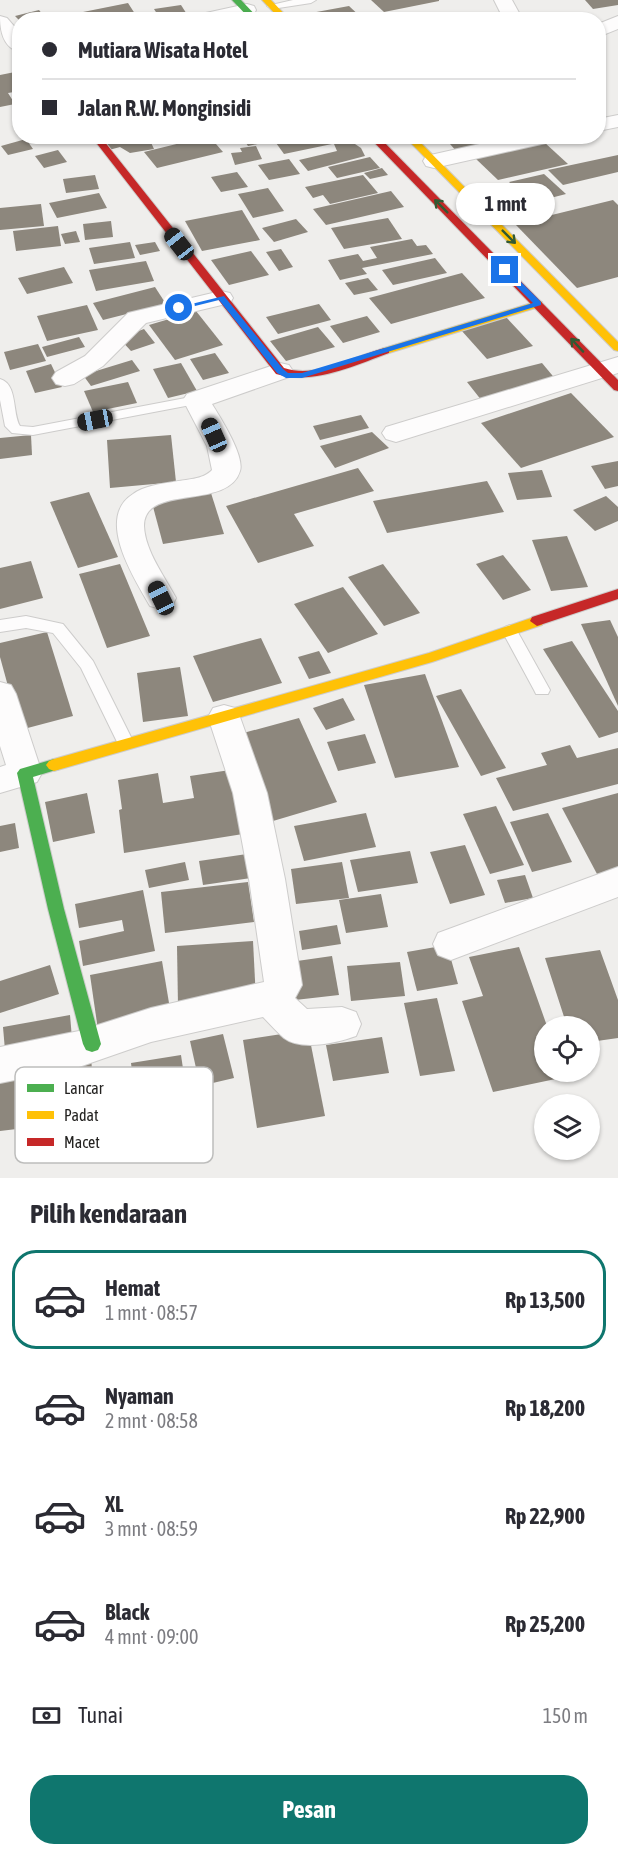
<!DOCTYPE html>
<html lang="id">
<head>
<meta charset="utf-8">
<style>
  :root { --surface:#fff; --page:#f2f2f3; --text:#2b2b33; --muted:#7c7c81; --line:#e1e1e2; --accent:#0f766e }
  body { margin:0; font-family:"Asap Condensed",sans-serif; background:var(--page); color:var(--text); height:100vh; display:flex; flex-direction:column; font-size:22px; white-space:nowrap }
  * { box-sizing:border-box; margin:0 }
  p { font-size:20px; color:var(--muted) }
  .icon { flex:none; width:33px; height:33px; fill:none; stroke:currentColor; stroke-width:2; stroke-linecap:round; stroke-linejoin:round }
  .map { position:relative; height:1178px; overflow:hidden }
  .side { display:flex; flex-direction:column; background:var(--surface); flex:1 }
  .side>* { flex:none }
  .banner { position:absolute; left:12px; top:12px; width:594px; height:132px; border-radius:24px; box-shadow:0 2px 4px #0004; display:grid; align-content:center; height:132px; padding:0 30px; background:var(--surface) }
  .fabs { position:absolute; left:534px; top:1016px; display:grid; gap:12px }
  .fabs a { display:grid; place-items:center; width:66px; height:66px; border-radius:50%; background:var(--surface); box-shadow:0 2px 4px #0004; font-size:30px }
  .end { position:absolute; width:27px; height:27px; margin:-14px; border:8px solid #1a73e8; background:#fff; box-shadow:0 0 0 3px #fff }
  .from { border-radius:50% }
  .bubble { position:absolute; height:42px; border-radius:21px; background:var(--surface); box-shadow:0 2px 4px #0004; font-size:20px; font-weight:700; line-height:42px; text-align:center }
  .car { position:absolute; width:18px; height:36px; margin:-18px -9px; border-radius:8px; box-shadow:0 0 4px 2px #0007; background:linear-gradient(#222 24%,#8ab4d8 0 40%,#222 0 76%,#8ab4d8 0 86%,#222 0) }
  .banner b { display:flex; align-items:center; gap:21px; height:57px; font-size:22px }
  .banner b+b { border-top:2px solid var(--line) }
  .banner i { width:15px; height:15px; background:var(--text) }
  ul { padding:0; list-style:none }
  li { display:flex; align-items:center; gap:18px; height:99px; margin:0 12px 9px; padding:0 18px; border:3px solid transparent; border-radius:24px }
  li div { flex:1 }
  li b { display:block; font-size:22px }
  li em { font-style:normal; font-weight:700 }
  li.current { border-color:var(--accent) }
  li>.icon { width:54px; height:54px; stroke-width:1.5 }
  h2 { padding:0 30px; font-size:27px; line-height:72px }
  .pay { display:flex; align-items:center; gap:15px; height:66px; padding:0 30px; font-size:22px }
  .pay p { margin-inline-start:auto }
  .cta { display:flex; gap:12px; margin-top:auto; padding:12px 30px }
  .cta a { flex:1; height:69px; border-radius:24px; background:var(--accent); color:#fff; font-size:24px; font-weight:700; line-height:69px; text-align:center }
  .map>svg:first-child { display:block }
  .building { fill:#8d877d }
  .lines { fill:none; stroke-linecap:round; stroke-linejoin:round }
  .lane-casing { stroke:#cdcccb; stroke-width:2 }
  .street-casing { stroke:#cdcccb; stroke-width:2 }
  .fast-casing { stroke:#cdcccb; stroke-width:2 }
  .slow-casing { stroke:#cdcccb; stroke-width:2 }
  .jam-casing { stroke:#cdcccb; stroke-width:2 }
  .lane { fill:#fdfcfc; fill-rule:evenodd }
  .street { fill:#fdfcfc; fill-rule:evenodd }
  .fast { fill:#4caf50; fill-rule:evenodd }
  .slow { fill:#ffc107; fill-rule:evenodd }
  .jam { fill:#c62828; fill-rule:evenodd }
  .oneway { stroke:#335a33 }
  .route { fill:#1a73e8 }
  .key { fill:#fff; stroke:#bdbdbc; stroke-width:1.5 }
  .key-label { font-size:16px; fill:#232220 }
</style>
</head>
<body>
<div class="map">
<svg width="618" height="1178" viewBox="0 0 618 1178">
  <rect width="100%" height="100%" fill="#efeeec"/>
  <g class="building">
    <polygon points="371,0 439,0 439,1 384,12"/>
    <polygon points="585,0 618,0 618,5 593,9"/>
    <polygon points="128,3 139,20 101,20 99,17 82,20 78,13"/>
    <polygon points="181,5 190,19 161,20 154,9"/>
    <polygon points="349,6 364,20 317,20 311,13"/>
    <polygon points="39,10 47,20 20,20 20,21 15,16"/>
    <polygon points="405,12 414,20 373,20 373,18"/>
    <polygon points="20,71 20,91 8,93 15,104 0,107 0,75"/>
    <polygon points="101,136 148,136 154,149 130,153 120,147 109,150"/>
    <polygon points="209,136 223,152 157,168 144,152"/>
    <polygon points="262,136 268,136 272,141 248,146 244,140"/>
    <polygon points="271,136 325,136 332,144 284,154"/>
    <polygon points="443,136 501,136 506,142 457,152"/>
    <polygon points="26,139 33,149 8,155 1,146"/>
    <polygon points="349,140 361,148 365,156 308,171 299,160 337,151 334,144"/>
    <polygon points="544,142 568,164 498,180 475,158"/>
    <polygon points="256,146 262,159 235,165 231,153 242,152 240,148"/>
    <polygon points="58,150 67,162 44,168 35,156"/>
    <polygon points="618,155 618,172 563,185 548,170"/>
    <polygon points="370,157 380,168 337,178 328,167"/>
    <polygon points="289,159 300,174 269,180 258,165"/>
    <polygon points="382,168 388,175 370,179 364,173"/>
    <polygon points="237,172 248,187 221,192 211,177"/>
    <polygon points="544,174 566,194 531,203 509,182"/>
    <polygon points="95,175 99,189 66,193 63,179"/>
    <polygon points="363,175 378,193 330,204 323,195 313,198 305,187"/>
    <polygon points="268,188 284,211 253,218 238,194"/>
    <polygon points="391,191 404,207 326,225 313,209"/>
    <polygon points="99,193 107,208 57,218 49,203"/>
    <polygon points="613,200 618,205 618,277 577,288 515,224"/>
    <polygon points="41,204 44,226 0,230 0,208"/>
    <polygon points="242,210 260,240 202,251 185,221"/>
    <polygon points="388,218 402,239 344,249 331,228"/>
    <polygon points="296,219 308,232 274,242 262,228"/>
    <polygon points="111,221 113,237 85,240 83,224"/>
    <polygon points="58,226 61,246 16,251 13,231"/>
    <polygon points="76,231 80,242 65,244 61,234"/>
    <polygon points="412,239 417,246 426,245 433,254 362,268 367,274 340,280 328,260 358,254 363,261 377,258 370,247"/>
    <polygon points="130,242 135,258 94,264 89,248"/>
    <polygon points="155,242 160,251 140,255 135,245"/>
    <polygon points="281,249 293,267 279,271 266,252"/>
    <polygon points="251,251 269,275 229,285 211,260"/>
    <polygon points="435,258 447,273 393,285 382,270"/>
    <polygon points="146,261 154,281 96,291 89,270"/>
    <polygon points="64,267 73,283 27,294 18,278"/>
    <polygon points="462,273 485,298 391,324 369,298"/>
    <polygon points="368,278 378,290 354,295 345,283"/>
    <polygon points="155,287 166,304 103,320 93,303"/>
    <polygon points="319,304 331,320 278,334 266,317"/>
    <polygon points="87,305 98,330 47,341 37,316"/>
    <polygon points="196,311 223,345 175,360 149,325"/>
    <polygon points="367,316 380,332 343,343 330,326"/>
    <polygon points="506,317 533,346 487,359 461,330"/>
    <polygon points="318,327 335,347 286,361 270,341"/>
    <polygon points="144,329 155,343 131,351 119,338"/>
    <polygon points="79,337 85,347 47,357 42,347"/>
    <polygon points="38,344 46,361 10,370 4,352"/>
    <polygon points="215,353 229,373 203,380 190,359"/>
    <polygon points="132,360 140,371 91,386 83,375"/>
    <polygon points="181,363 197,391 168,398 153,369"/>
    <polygon points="542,363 557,381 482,401 467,382"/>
    <polygon points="51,364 62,387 35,393 26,371"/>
    <polygon points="128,382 137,403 93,412 84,391"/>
    <polygon points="571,393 614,437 521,468 481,423"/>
    <polygon points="361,415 369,428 320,440 313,426"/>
    <polygon points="372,432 389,448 335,468 320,446"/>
    <polygon points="31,435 32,455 0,459 0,438"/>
    <polygon points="171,435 176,482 110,488 107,440"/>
    <polygon points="618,461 618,486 605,489 591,466"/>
    <polygon points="358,468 374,491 294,514 314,546 258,563 226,506"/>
    <polygon points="542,470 552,497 517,500 508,473"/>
    <polygon points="487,481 504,512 387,533 373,501"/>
    <polygon points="89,492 118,557 78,568 50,502"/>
    <polygon points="211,493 224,534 163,544 152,503"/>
    <polygon points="606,496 618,507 618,521 595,531 573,510"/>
    <polygon points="567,536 588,587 551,591 532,540"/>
    <polygon points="503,555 531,590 503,600 476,564"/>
    <polygon points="31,561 43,598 0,609 0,568"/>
    <polygon points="120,564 150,636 107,648 79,574"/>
    <polygon points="383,564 420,613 384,626 348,577"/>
    <polygon points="343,587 378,634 328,653 294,604"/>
    <polygon points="610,620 618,637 618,706 581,624"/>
    <polygon points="47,632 73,716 20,730 0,657 0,643"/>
    <polygon points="261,638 282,683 213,702 193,656"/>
    <polygon points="572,641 618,711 618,732 599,738 543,649"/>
    <polygon points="319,651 331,673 309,679 298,657"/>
    <polygon points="180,667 188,716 143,722 137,673"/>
    <polygon points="425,674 459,767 395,778 364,685"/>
    <polygon points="461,689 506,768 481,776 436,696"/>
    <polygon points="343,698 355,720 326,730 313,708"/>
    <polygon points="299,718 337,802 273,821 236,735"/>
    <polygon points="365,734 376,763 338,771 327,742"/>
    <polygon points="570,745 577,758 618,748 618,784 513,811 496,778 547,765 541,753"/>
    <polygon points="230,770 243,834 124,853 119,810 122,809 118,780 158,773 163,803 194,798 190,776"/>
    <polygon points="87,793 95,833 53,842 45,802"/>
    <polygon points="618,793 618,868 597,874 562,808"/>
    <polygon points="496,806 524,865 490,874 463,814"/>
    <polygon points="366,813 376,847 304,861 294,826"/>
    <polygon points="548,813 572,862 532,872 510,822"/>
    <polygon points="15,823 19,848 0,852 0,826"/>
    <polygon points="465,845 485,895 450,904 430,852"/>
    <polygon points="410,851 418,883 358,892 350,860"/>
    <polygon points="247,854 251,878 203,885 199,861"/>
    <polygon points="185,862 189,880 149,888 145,870"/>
    <polygon points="342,862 349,898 296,904 291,869"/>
    <polygon points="525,875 533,898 505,903 497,880"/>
    <polygon points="248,882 254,922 165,933 161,892"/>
    <polygon points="143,890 155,951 83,966 79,941 124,931 122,920 79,928 75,904"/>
    <polygon points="381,894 388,927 346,933 339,900"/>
    <polygon points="337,925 341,944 302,950 299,931"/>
    <polygon points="253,941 256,1000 178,1006 177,946"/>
    <polygon points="447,945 458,984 417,991 407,952"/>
    <polygon points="519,947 547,1026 544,1026 544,1071 563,1071 565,1077 493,1092 462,1001 483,996 469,957"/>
    <polygon points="600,950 618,1000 618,1038 590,1042 590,1026 567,1026 545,958"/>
    <polygon points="332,956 339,995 295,1000 290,962"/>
    <polygon points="162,961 171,1015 98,1030 90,975"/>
    <polygon points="400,962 405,996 351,1001 347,966"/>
    <polygon points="50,965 59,994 0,1013 0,981"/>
    <polygon points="437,998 455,1071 420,1076 404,1003"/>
    <polygon points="70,1015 73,1050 6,1062 3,1027"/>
    <polygon points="308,1030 325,1116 257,1128 243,1040"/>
    <polygon points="223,1034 234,1078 200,1086 190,1041"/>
    <polygon points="382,1037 389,1073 333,1081 326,1045"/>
    <polygon points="91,1055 94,1103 55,1109 53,1061"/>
    <polygon points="181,1055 189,1109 138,1118 131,1063"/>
    <polygon points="41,1070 42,1126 0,1131 0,1075"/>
  </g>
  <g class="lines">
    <defs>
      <g id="lane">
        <polygon points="293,0 316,0 311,3 272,9 267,6"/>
        <path d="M0,379C18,384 12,413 20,426L33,427L196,396L203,400L196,404L33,435L12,433L5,426L0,400Z"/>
        <polygon points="26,616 63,624 93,661 134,743 132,748 126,749 120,748 81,668 53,633 26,628 0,632 0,620"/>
        <polygon points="510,625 515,627 550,690 548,694 536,694 534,690 502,631 505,627"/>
      </g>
      <g id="street">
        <polygon points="494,0 512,0 523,20 504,20"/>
        <polygon points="247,4 254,6 256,10 254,14 229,20 190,20 192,16"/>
        <path d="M0,16L7,18L20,33V52C3,48 0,31 0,16Z"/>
        <polygon points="618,16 618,29 598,37 598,24"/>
        <polygon points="618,115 618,127 598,131 598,119"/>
        <polygon points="516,136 557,136 555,141 434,168 426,166 423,161 426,156"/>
        <polygon points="221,291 230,293 233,298 230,303 146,323 103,366 74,384 65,386 56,384 52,378 56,372 85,356 128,313"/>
        <polygon points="618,357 618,373 396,442 386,439 382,433 386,427"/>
        <path d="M280,363L289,365L293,371L289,377L212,404C220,417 245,456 240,471C228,511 144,483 144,526C145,551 165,577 176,598L172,606L161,609L150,606C134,578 95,518 133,494C144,486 160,484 173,482C186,479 203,480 212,470L207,446L183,400L187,394Z"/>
        <polygon points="0,682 11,685 16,694 42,773 37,782 0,793 0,767 6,765 0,746"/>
        <path d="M224,705L235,708L240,717L267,793L285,879L302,985L295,998L307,1009L342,1007L356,1012L361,1024L356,1036C337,1043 301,1051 284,1038C277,1032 270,1024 263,1017L151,1042L79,1067L0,1083V1047L79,1031L151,1008L264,982L249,879L233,793L208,717L213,708Z"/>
        <polygon points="618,867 618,897 451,960 438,955 433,944 438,933"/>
      </g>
      <g id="fast">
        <polygon points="232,0 241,0 260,20 251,20"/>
        <polygon points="54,759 59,761 62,765 59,769 33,777 64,909 101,1044 98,1050 92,1052 86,1050 83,1044 48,909 17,773 20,769"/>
      </g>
      <g id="slow">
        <polygon points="262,0 271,0 290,20 281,20"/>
        <polygon points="404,136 414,136 618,342 618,351 614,350"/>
        <polygon points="538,301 542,302 542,306 389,353 381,353 379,351 381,349"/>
        <polygon points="537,616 544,621 542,625 432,662 54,771 49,769 46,765 49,761 54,759 429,653"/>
      </g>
      <g id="jam">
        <path d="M91,136H100L284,368C317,379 354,356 385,348L389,349V353C353,366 314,385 276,374Z"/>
        <polygon points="368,136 378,136 618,380 618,391 614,390"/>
        <polygon points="618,589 618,599 537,626 530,621 532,617"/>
      </g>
    </defs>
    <use href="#lane" class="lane-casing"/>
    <use href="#street" class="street-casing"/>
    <use href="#fast" class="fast-casing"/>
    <use href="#slow" class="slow-casing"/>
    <use href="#jam" class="jam-casing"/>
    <use href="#lane" class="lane"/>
    <use href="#street" class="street"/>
    <use href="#fast" class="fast"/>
    <use href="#slow" class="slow"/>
    <use href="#jam" class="jam"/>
  </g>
  <defs><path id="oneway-shaft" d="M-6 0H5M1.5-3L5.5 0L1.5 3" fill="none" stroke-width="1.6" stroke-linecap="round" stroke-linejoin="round" transform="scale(1.5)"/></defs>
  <g class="oneway">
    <use href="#oneway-shaft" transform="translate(441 206) rotate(-135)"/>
    <use href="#oneway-shaft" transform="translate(509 237) rotate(45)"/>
    <use href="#oneway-shaft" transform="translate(577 345) rotate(-133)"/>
  </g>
  <polygon class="route" points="502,269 508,269 541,302 541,305 302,378 286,378 277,373 219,300 179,310 175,308 224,296 283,369 288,373 302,373 533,303 502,272"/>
  <rect x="15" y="1067" width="198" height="96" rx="9" class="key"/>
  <rect x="27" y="1084" width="27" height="8" fill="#4caf50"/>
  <rect x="27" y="1111" width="27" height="8" fill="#ffc107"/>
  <rect x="27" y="1138" width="27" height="8" fill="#c62828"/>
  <g class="key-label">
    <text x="64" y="1094">Lancar</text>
    <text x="64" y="1121">Padat</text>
    <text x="64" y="1148">Macet</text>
  </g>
</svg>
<div class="fabs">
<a><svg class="icon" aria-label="locate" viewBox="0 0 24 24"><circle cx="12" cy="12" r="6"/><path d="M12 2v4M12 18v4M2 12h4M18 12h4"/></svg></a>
<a><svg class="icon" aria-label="layers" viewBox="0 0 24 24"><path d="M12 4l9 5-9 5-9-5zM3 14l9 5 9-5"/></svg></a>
</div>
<i class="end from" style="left:179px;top:308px"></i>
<i class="end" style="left:505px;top:270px"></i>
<div class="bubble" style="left:456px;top:183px;width:99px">1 mnt</div>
<i class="car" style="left:179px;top:244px;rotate:322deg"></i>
<i class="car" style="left:95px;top:420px;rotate:259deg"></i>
<i class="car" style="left:214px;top:435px;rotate:336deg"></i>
<i class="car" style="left:161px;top:598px;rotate:334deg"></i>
<div class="banner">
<b><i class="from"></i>Mutiara Wisata Hotel</b>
<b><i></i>Jalan R.W. Monginsidi</b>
</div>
</div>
<section class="side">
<h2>Pilih kendaraan</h2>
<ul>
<li class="current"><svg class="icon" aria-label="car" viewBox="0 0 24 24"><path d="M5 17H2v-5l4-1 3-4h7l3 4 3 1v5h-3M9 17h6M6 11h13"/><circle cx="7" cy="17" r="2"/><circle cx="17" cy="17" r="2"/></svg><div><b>Hemat</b><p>1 mnt · 08:57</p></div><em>Rp 13,500</em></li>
<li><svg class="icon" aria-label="car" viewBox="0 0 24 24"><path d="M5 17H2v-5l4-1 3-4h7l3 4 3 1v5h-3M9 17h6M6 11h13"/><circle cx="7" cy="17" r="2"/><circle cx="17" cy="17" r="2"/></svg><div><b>Nyaman</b><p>2 mnt · 08:58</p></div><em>Rp 18,200</em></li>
<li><svg class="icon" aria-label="car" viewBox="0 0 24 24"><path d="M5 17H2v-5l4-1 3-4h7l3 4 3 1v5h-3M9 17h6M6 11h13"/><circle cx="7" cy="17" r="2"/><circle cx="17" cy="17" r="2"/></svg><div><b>XL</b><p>3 mnt · 08:59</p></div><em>Rp 22,900</em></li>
<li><svg class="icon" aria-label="car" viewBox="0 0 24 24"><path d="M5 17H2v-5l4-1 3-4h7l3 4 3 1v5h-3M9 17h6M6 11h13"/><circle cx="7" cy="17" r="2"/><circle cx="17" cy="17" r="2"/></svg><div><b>Black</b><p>4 mnt · 09:00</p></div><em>Rp 25,200</em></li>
</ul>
<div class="pay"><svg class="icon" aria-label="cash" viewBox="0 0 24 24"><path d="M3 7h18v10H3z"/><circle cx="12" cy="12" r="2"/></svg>Tunai<p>150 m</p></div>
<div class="cta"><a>Pesan</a></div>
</section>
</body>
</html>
